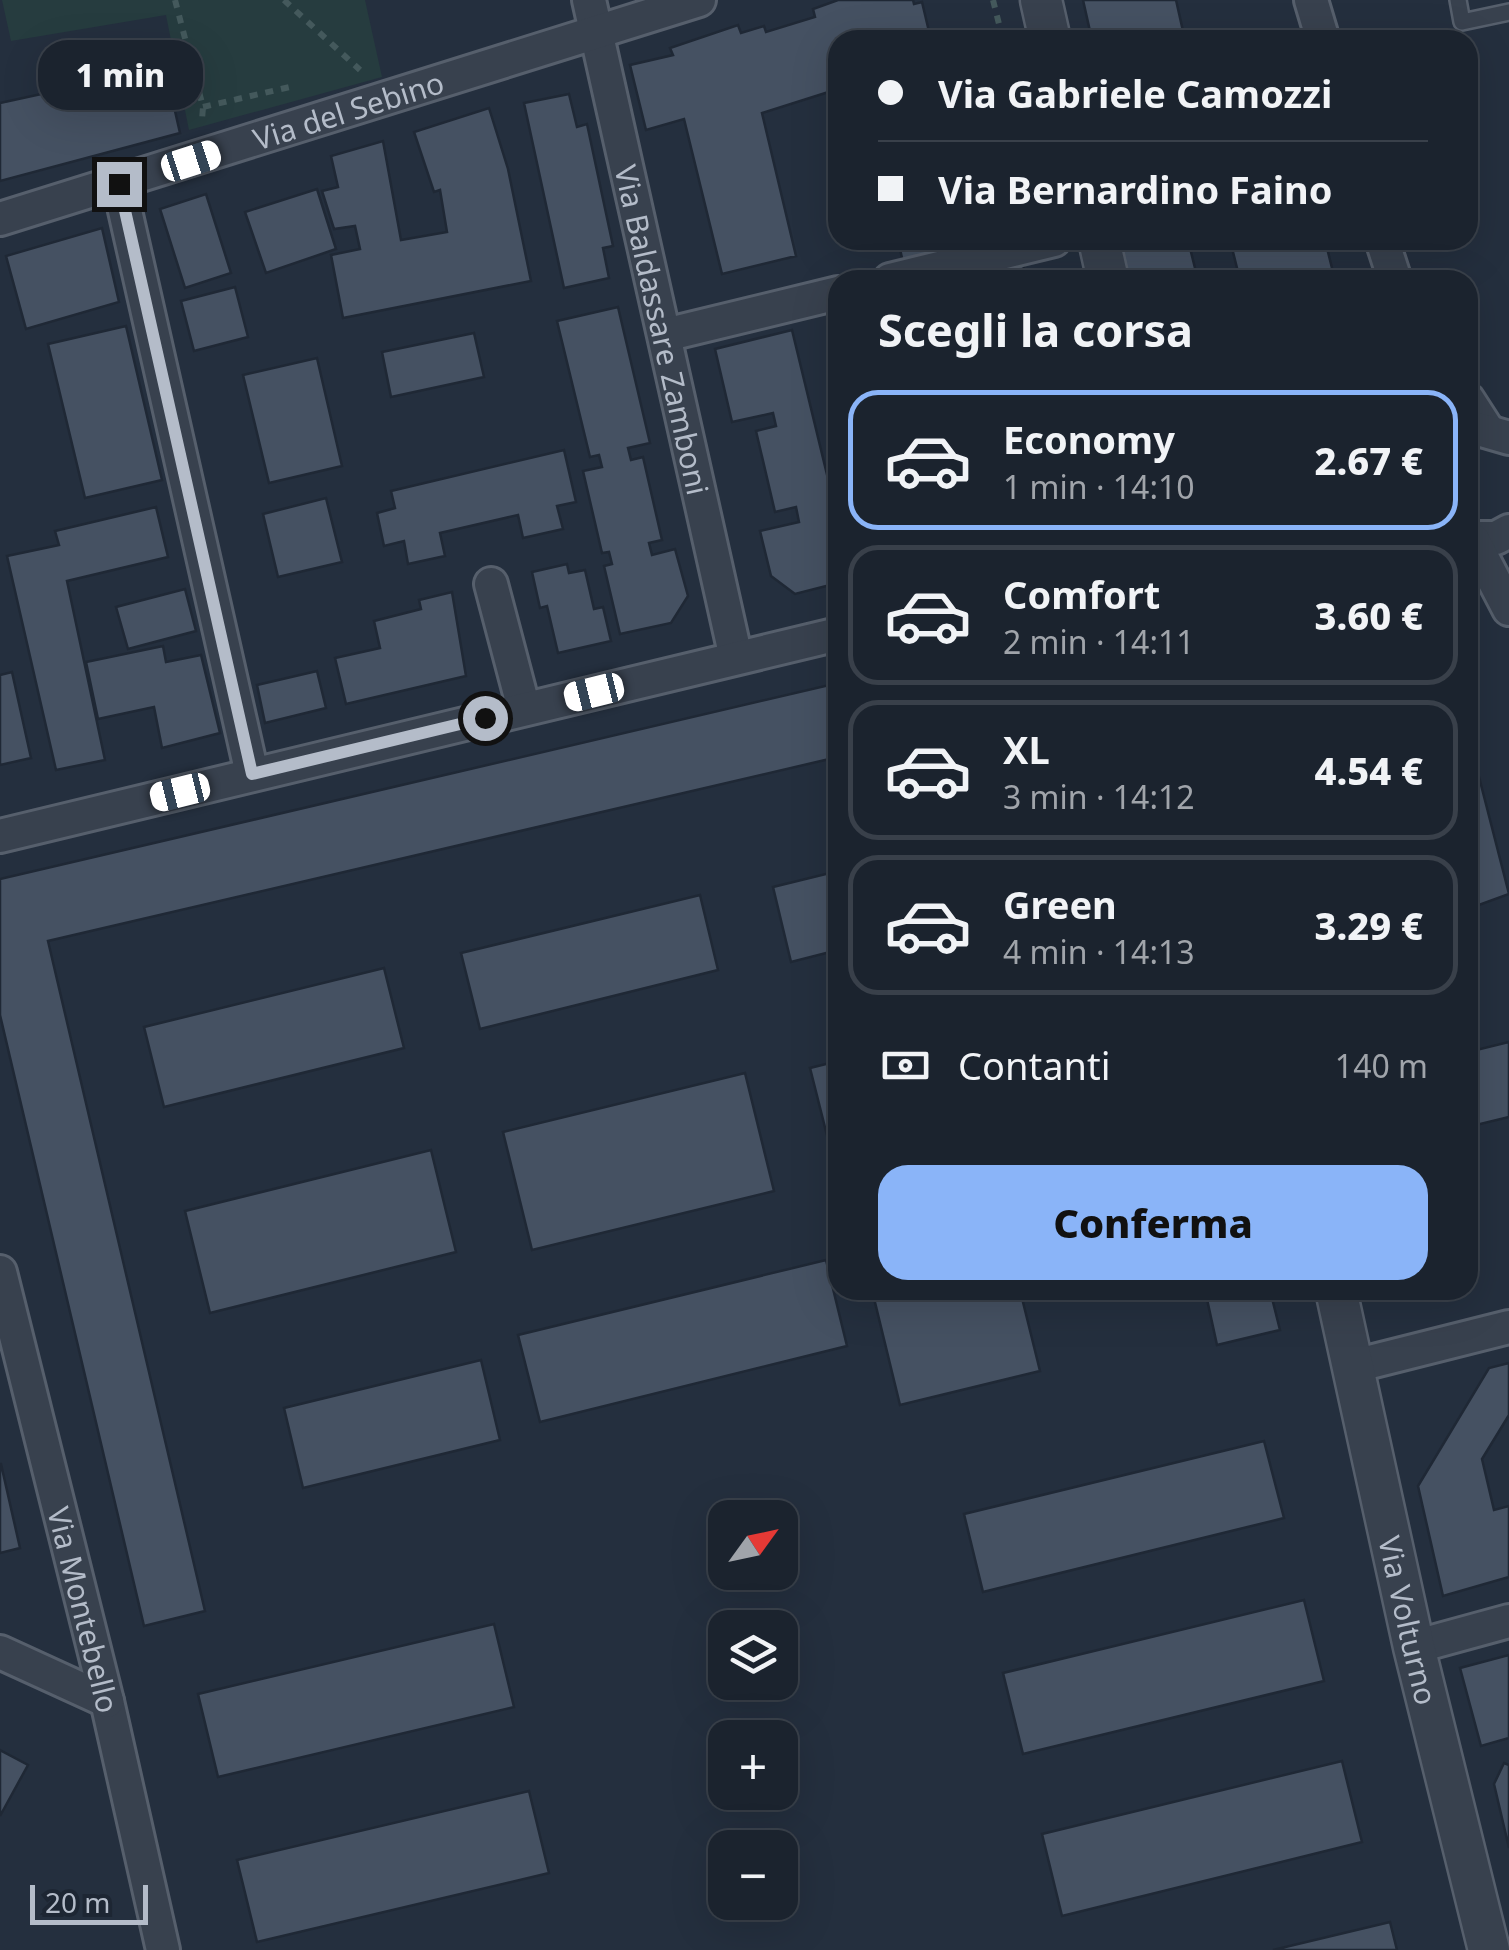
<!DOCTYPE html>
<html lang="it">
<head>
<meta charset="utf-8">
<style>
  :root { --surface:#1b232e; --page:#282f3a; --text:#f1f3f6; --muted:#a0a4aa; --line:#39404a; --accent:#8ab4f8 }
  body { margin:0; font-family:"Noto Sans",sans-serif; background:var(--page); color:var(--text); height:100vh; display:flex; flex-direction:column; font-size:38px; white-space:nowrap }
  * { box-sizing:border-box; margin:0 }
  p { font-size:32px; color:var(--muted) }
  .icon { flex:none; width:55px; height:55px; fill:none; stroke:currentColor; stroke-width:2; stroke-linecap:round; stroke-linejoin:round }
  .map { position:relative; flex:1; overflow:hidden }
  .side { position:absolute; left:828px; top:270px; width:650px; height:1030px; display:flex; flex-direction:column; background:var(--surface); border-radius:30px; box-shadow:0 10px 40px #0002,0 0 0 2px var(--line) }
  .side>* { flex:none }
  .hud { position:absolute; left:828px; top:30px; width:650px; height:220px; border-radius:30px; box-shadow:0 10px 40px #0002,0 0 0 2px var(--line); display:grid; align-content:center; height:220px; padding:0 50px; background:var(--surface) }
  .needle { width:65px; rotate:57deg }
  .fabs { position:absolute; left:708px; top:1500px; display:grid; gap:20px }
  .fabs a { display:grid; place-items:center; width:90px; height:90px; border-radius:20px; background:var(--surface); box-shadow:0 10px 40px #0002,0 0 0 2px var(--line); font-size:50px }
  .scale { position:absolute; left:30px; bottom:25px; width:118px; box-sizing:border-box; padding-left:10px; border:5px solid #b4bcc9; border-top:0; font-size:28px; line-height:35px; white-space:nowrap; color:#b4bcc9; -webkit-text-stroke:8px #1d2633; paint-order:stroke }
  .end { position:absolute; width:45px; height:45px; margin:-22px; border:12px solid #b4bcc9; background:#111; box-shadow:0 0 0 5px #111 }
  .from { border-radius:50% }
  .bubble { position:absolute; height:70px; border-radius:30px; background:var(--surface); box-shadow:0 10px 40px #0002,0 0 0 2px var(--line); font-size:32px; font-weight:800; line-height:70px; text-align:center }
  .car { position:absolute; width:30px; height:60px; margin:-30px -15px; border-radius:12px; box-shadow:0 0 8px 2px #0007; background:linear-gradient(#fff 24%,#345 0 40%,#fff 0 76%,#345 0 86%,#fff 0) }
  .hud b { display:flex; align-items:center; gap:35px; height:95px; font-size:38px }
  .hud b+b { border-top:2px solid var(--line) }
  .hud i { width:25px; height:25px; background:var(--text) }
  ul { padding:0; list-style:none }
  li { display:flex; align-items:center; gap:30px; height:140px; margin:0 20px 15px; padding:0 30px; border:5px solid var(--line); border-radius:30px }
  li div { flex:1 }
  li b { display:block; font-size:38px }
  li em { font-style:normal; font-weight:800 }
  li.current { border-color:var(--accent) }
  li>.icon { width:90px; height:90px; stroke-width:1.5 }
  h2 { padding:0 50px; font-size:45px; line-height:120px }
  .pay { display:flex; align-items:center; gap:25px; height:110px; padding:0 50px; font-size:38px }
  .pay p { margin-inline-start:auto }
  .primary-button { display:flex; gap:20px; margin-top:auto; padding:20px 50px }
  .primary-button a { flex:1; height:115px; border-radius:30px; background:var(--accent); color:#111; font-size:40px; font-weight:800; line-height:115px; text-align:center }
  .map>svg:first-child { display:block }
  .green { fill:#263c3f }
  .building { fill:#455162; stroke:#1f2835; stroke-width:2.5 }
  .lines { fill:none; stroke-linecap:round; stroke-linejoin:round }
  .service-casing { stroke:#565f6c; stroke-width:20 }
  .minor-casing { stroke:#565f6c; stroke-width:38 }
  .tertiary-casing { stroke:#565f6c; stroke-width:45 }
  .path { stroke:#44595c; stroke-width:6; stroke-dasharray:8 8; stroke-linecap:butt }
  .service { stroke:#38414e; stroke-width:15 }
  .minor { stroke:#38414e; stroke-width:32 }
  .tertiary { stroke:#38414e; stroke-width:40 }
  .route { stroke:#b4bcc9; stroke-width:12 }
  .labels { text-anchor:middle; dominant-baseline:central; stroke-width:10; stroke-linejoin:round; paint-order:stroke }
  .street-label { font-size:30px; fill:#b4bcc9; stroke:#1d2633 }
</style>
</head>
<body>
<div class="map">
<svg width="1509" height="1950" viewBox="0 0 1509 1950">
  <rect width="100%" height="100%" fill="#242f3e"/>
  <polygon class="green" points="2,0 365,0 382,77 189,130 166,15 11,41"/>
  <g class="building">
    <polygon points="913,0 914,4 922,2 931,40 838,40 838,89 762,113 796,256 722,274 684,119 646,130 630,65 673,55 670,48 738,25 741,33 764,26 766,32 815,17 813,9 838,0"/>
    <polygon points="1083,0 1176,0 1185,40 1092,40"/>
    <polygon points="165,67 180,133 0,181 0,103"/>
    <polygon points="569,94 577,127 587,124 613,246 603,248 609,278 564,288 524,103"/>
    <polygon points="489,108 508,169 531,281 343,318 331,255 360,249 355,226 334,229 322,191 338,187 331,156 383,141 401,240 447,232 440,190 434,192 414,132"/>
    <polygon points="317,189 336,249 266,273 245,212"/>
    <polygon points="206,194 231,273 185,288 160,209"/>
    <polygon points="102,228 119,302 26,329 6,256"/>
    <polygon points="898,240 970,240 973,251 904,267"/>
    <polygon points="1116,240 1188,240 1198,280 1125,280"/>
    <polygon points="1230,240 1325,240 1335,280 1240,280"/>
    <polygon points="1023,265 1027,280 959,280"/>
    <polygon points="235,287 248,337 194,351 181,301"/>
    <polygon points="618,307 650,443 628,448 631,460 643,457 662,540 649,543 652,555 675,549 688,596 671,623 620,634 604,566 612,564 609,552 602,553 583,471 602,467 599,455 590,457 557,321"/>
    <polygon points="126,326 162,480 85,498 48,344"/>
    <polygon points="792,330 838,520 838,583 795,594 771,576 760,531 799,522 796,507 775,512 756,431 776,426 773,413 732,422 715,349"/>
    <polygon points="474,333 484,377 391,397 382,352"/>
    <polygon points="317,358 342,466 269,483 243,375"/>
    <polygon points="564,450 576,502 557,506 563,529 523,538 518,515 440,533 445,556 408,564 404,541 384,546 377,513 395,508 391,491"/>
    <polygon points="326,498 342,562 278,577 263,514"/>
    <polygon points="156,507 168,557 67,581 105,760 56,770 7,556 59,545 55,531"/>
    <polygon points="567,564 569,573 585,570 594,609 603,607 611,641 558,653 547,606 540,608 532,572"/>
    <polygon points="185,589 196,631 128,649 116,607"/>
    <polygon points="452,592 466,676 346,704 335,658 380,648 374,621 421,609 419,600"/>
    <polygon points="163,646 166,662 201,655 220,733 162,748 154,707 98,719 86,662"/>
    <polygon points="317,671 326,708 265,723 257,685"/>
    <polygon points="12,672 31,758 0,765 0,675"/>
    <polygon points="838,683 838,757 48,941 205,1611 144,1626 0,1015 0,879"/>
    <polygon points="1468,734 1509,894 1468,909"/>
    <polygon points="838,871 838,950 791,962 773,887"/>
    <polygon points="700,895 718,970 480,1029 461,953"/>
    <polygon points="384,968 404,1048 164,1107 144,1027"/>
    <polygon points="1509,1042 1509,1117 1468,1127 1468,1052"/>
    <polygon points="838,1061 838,1171 836,1171 810,1068"/>
    <polygon points="745,1073 774,1191 532,1250 503,1132"/>
    <polygon points="431,1150 456,1252 210,1313 185,1211"/>
    <polygon points="826,1260 847,1346 540,1422 518,1335"/>
    <polygon points="872,1290 1020,1290 1040,1371 900,1405"/>
    <polygon points="1205,1290 1270,1290 1280,1330 1217,1345"/>
    <polygon points="481,1360 500,1440 303,1488 284,1408"/>
    <polygon points="1509,1363 1509,1415 1482,1459 1494,1510 1509,1506 1509,1577 1443,1596 1418,1486 1489,1368"/>
    <polygon points="1264,1441 1284,1518 983,1592 964,1514"/>
    <polygon points="1,1464 20,1548 0,1553 0,1464"/>
    <polygon points="1304,1600 1324,1681 1023,1754 1003,1673"/>
    <polygon points="494,1624 514,1707 218,1777 198,1694"/>
    <polygon points="1509,1655 1509,1738 1481,1746 1460,1668"/>
    <polygon points="0,1750 28,1765 0,1816"/>
    <polygon points="1342,1761 1362,1842 1062,1916 1042,1834"/>
    <polygon points="1504,1763 1509,1765 1509,1848 1494,1784"/>
    <polygon points="529,1791 549,1873 257,1942 237,1860"/>
    <polygon points="1390,1922 1397,1950 1273,1950"/>
  </g>
  <g class="lines">
    <defs>
      <polyline id="service" points="1458,0 1462,22 1509,12"/>
      <g id="minor">
        <path id="s1" d="M589,0L736,658"/>
        <polyline points="1311,0 1323,40"/>
        <polyline points="119,184 252,774"/>
        <path id="s2" d="M0,219L699,0"/>
        <polyline points="1382,240 1395,280"/>
        <polyline points="890,280 1054,240"/>
        <polyline points="665,335 838,293"/>
        <polyline points="1468,400 1488,431"/>
        <polyline points="1468,432 1478,429 1509,438"/>
        <polyline points="1468,538 1496,538 1509,531"/>
        <polyline points="1473,540 1509,609"/>
        <polyline points="491,584 524,709"/>
        <polyline points="0,836 838,634"/>
        <path id="s3" d="M0,1272L107,1701L163,1950"/>
        <polyline points="1354,1366 1509,1327"/>
        <polyline points="1414,1647 1509,1621"/>
        <polyline points="0,1652 107,1701"/>
      </g>
      <g id="tertiary">
        <polyline points="1041,0 1050,40"/>
        <polyline points="1099,240 1108,280"/>
        <path id="s4" d="M1336,1290L1414,1647L1489,1950"/>
      </g>
    </defs>
    <use href="#service" class="service-casing"/>
    <use href="#minor" class="minor-casing"/>
    <use href="#tertiary" class="tertiary-casing"/>
    <g class="path">
      <polyline points="175,0 203,107 202,120"/>
      <polyline points="284,0 360,70"/>
      <polyline points="993,0 1003,40"/>
      <polyline points="203,107 294,86"/>
    </g>
    <use href="#service" class="service"/>
    <use href="#minor" class="minor"/>
    <use href="#tertiary" class="tertiary"/>
  </g>
  <g class="lines">
    <polyline class="route" points="119,184 252,774 485,718"/>
  </g>
  <g class="labels">
    <g class="street-label">
      <text stroke="none"><textPath href="#s2" startOffset="365">Via del Sebino</textPath></text>
      <text stroke="none"><textPath href="#s1" startOffset="338">Via Baldassare Zamboni</textPath></text>
      <text stroke="none"><textPath href="#s3" startOffset="348">Via Montebello</textPath></text>
      <text stroke="none"><textPath href="#s4" startOffset="338">Via Volturno</textPath></text>
    </g>
  </g>
</svg>
<div class="fabs">
<a><svg class="needle" viewBox="-14 -14 28 28"><path d="M0-13l5 13h-10z" fill="#e53935"/><path d="M0 13l5-13h-10z" fill="#a0a4aa"/></svg></a>
<a><svg class="icon" aria-label="layers" viewBox="0 0 24 24"><path d="M12 4l9 5-9 5-9-5zM3 14l9 5 9-5"/></svg></a>
<a>+</a>
<a>−</a>
</div>
<div class="scale">20 m</div>
<i class="end from" style="left:485px;top:718px"></i>
<i class="end" style="left:119px;top:184px"></i>
<div class="bubble" style="left:38px;top:40px;width:165px">1 min</div>
<i class="car" style="left:191px;top:161px;rotate:72deg"></i>
<i class="car" style="left:594px;top:692px;rotate:256deg"></i>
<i class="car" style="left:180px;top:792px;rotate:256deg"></i>
<div class="hud">
<b><i class="from"></i>Via Gabriele Camozzi</b>
<b><i></i>Via Bernardino Faino</b>
</div>
<section class="side">
<h2>Scegli la corsa</h2>
<ul>
<li class="current"><svg class="icon" aria-label="car" viewBox="0 0 24 24"><path d="M5 17H2v-5l4-1 3-4h7l3 4 3 1v5h-3M9 17h6M6 11h13"/><circle cx="7" cy="17" r="2"/><circle cx="17" cy="17" r="2"/></svg><div><b>Economy</b><p>1 min · 14:10</p></div><em>2.67 €</em></li>
<li><svg class="icon" aria-label="car" viewBox="0 0 24 24"><path d="M5 17H2v-5l4-1 3-4h7l3 4 3 1v5h-3M9 17h6M6 11h13"/><circle cx="7" cy="17" r="2"/><circle cx="17" cy="17" r="2"/></svg><div><b>Comfort</b><p>2 min · 14:11</p></div><em>3.60 €</em></li>
<li><svg class="icon" aria-label="car" viewBox="0 0 24 24"><path d="M5 17H2v-5l4-1 3-4h7l3 4 3 1v5h-3M9 17h6M6 11h13"/><circle cx="7" cy="17" r="2"/><circle cx="17" cy="17" r="2"/></svg><div><b>XL</b><p>3 min · 14:12</p></div><em>4.54 €</em></li>
<li><svg class="icon" aria-label="car" viewBox="0 0 24 24"><path d="M5 17H2v-5l4-1 3-4h7l3 4 3 1v5h-3M9 17h6M6 11h13"/><circle cx="7" cy="17" r="2"/><circle cx="17" cy="17" r="2"/></svg><div><b>Green</b><p>4 min · 14:13</p></div><em>3.29 €</em></li>
</ul>
<div class="pay"><svg class="icon" aria-label="cash" viewBox="0 0 24 24"><path d="M3 7h18v10H3z"/><circle cx="12" cy="12" r="2"/></svg>Contanti<p>140 m</p></div>
<div class="primary-button"><a>Conferma</a></div>
</section>
</div>
</body>
</html>
